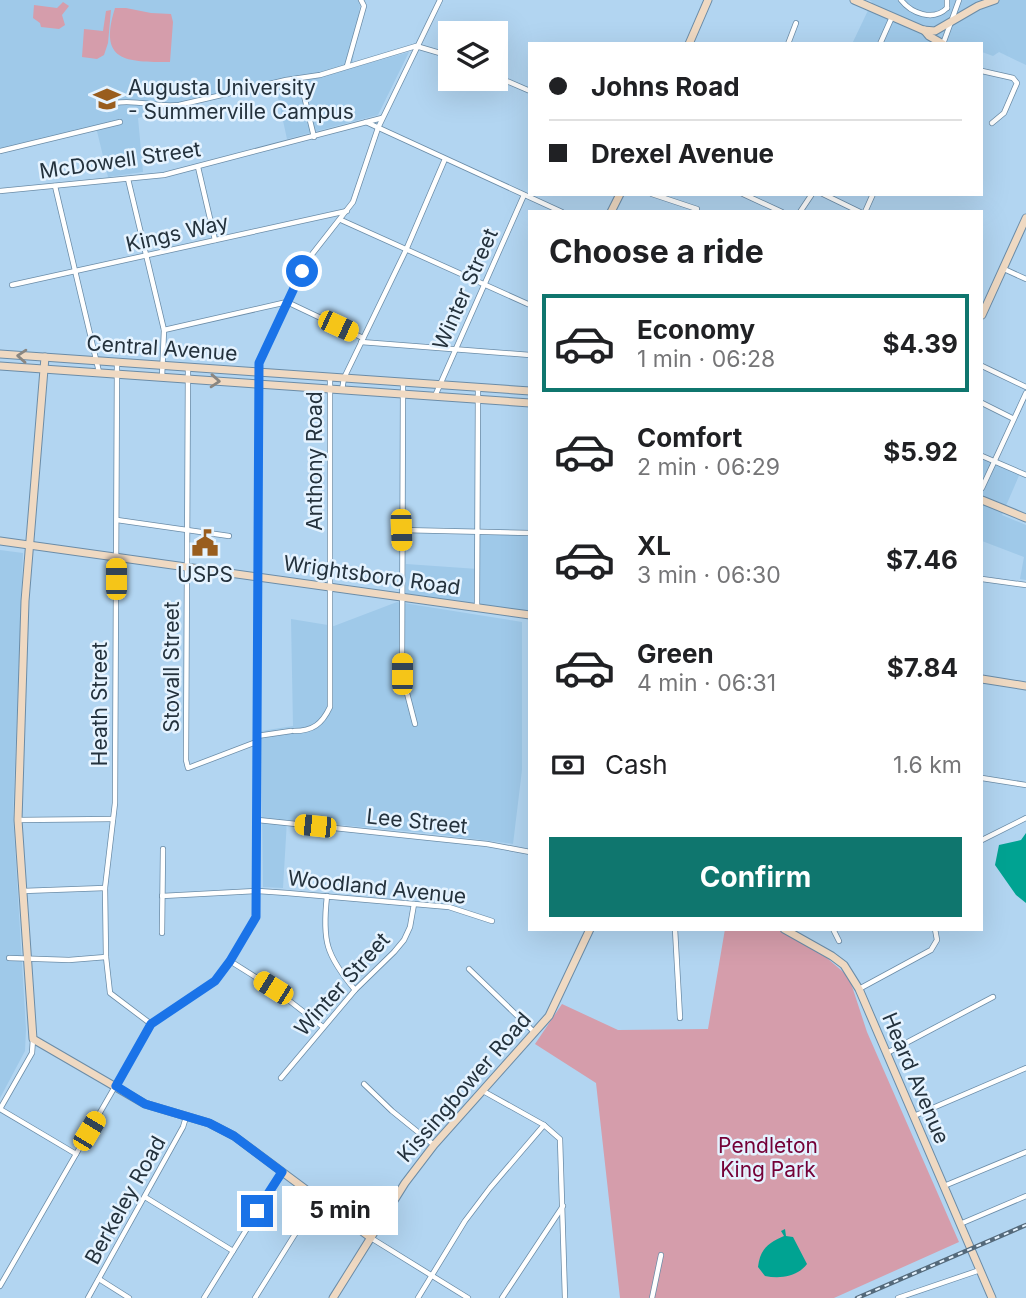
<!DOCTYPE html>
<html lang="en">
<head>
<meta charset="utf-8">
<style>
  :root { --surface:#fff; --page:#f6f6f6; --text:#202124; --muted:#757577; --line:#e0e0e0; --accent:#0f766e }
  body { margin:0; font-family:Inter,sans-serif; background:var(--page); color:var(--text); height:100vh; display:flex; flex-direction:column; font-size:26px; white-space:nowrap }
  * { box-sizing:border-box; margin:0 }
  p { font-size:23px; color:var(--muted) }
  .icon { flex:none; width:38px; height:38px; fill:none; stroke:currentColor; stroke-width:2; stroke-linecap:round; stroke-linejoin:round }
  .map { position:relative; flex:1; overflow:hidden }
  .drawer { position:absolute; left:528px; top:210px; width:455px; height:721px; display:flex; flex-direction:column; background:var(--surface); border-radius:0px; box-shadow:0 7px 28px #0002 }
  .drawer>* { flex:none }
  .banner { position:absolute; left:528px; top:42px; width:455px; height:154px; border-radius:0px; box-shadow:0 7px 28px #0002; display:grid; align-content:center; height:154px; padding:0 21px; background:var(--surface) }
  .tools { position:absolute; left:438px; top:21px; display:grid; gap:14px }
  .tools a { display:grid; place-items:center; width:70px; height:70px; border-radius:0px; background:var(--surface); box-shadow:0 7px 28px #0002; font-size:35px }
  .end { position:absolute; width:32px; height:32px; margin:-16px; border:9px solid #1a73e8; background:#fff; box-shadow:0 0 0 4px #fff }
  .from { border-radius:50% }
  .bubble { position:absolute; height:49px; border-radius:0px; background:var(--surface); box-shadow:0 7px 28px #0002; font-size:23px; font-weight:700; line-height:49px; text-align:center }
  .car { position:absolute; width:21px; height:42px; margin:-21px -10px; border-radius:9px; box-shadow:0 0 5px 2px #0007; background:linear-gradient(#f5c518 24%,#345 0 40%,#f5c518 0 76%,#345 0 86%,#f5c518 0) }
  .banner b { display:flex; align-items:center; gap:24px; height:66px; font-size:26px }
  .banner b+b { border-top:2px solid var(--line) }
  .banner i { width:18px; height:18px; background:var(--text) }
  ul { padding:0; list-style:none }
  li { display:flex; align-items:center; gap:21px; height:98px; margin:0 14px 10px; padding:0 7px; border:4px solid transparent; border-radius:0px }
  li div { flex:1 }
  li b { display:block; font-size:26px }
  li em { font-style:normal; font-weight:700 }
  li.current { border-color:var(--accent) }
  li>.icon { width:63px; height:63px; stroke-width:1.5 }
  h2 { padding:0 21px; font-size:32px; line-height:84px }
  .pay { display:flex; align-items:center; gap:18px; height:77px; padding:0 21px; font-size:26px }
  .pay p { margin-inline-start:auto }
  .primary-button { display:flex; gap:14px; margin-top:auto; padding:14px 21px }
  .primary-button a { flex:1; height:80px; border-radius:0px; background:var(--accent); color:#fff; font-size:28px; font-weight:700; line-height:80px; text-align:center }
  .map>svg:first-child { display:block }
  .built { fill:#9fc9e9 }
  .green { fill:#d59dab }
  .water { fill:#00a392 }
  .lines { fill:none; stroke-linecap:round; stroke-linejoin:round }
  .street-casing { stroke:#6b8ca7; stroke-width:6 }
  .secondary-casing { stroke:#6b8ca7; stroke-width:9 }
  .street { stroke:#fff; stroke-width:4.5 }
  .secondary { stroke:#efd9c2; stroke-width:7 }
  .rail-casing { stroke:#54697a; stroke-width:4.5 }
  .rail { stroke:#e5f3ff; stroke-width:2; stroke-dasharray:5; stroke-linecap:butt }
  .oneway { stroke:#8a8680 }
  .route { stroke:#1a73e8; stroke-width:9 }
  .labels { text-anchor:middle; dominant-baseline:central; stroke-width:5; stroke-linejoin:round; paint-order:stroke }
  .poi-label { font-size:21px; fill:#24323d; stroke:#e5f3ff; text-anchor:start }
  .street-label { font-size:21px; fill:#24323d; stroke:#e5f3ff }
  .park-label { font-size:21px; fill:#740137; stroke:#e5f3ff }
</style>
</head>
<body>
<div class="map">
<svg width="1026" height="1298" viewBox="0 0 1026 1298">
  <rect width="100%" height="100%" fill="#b2d5f1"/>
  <g class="built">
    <polygon points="0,0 359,0 360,6 352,68 409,52 378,115 287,139 275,84 138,118 143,172 108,177 96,127 0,149"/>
    <polygon points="869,0 1026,0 1026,65 999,52 993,56 982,52 982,44 852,44 872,2"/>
    <polygon points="982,455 1021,471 1002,515 1026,525 1026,580 1020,579 1024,557 982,541"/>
    <polygon points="479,534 530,535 530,612 406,594 406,564 478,569"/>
    <polygon points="0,550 23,553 13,815 26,1029 25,1051 0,1098"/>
    <polygon points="397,602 522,622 522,770 513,844 427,833 287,820 283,888 263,887 261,731 293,726 291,619 334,626"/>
  </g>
  <g class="green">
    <polygon points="63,2 69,6 62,15 65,25 59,29 41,27 40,23 33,18 34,5 57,8"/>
    <path d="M115,8H126L151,13L171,14L173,22L170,62C126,62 98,62 115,8Z"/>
    <polygon points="111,10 108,43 104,55 97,59 82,57 84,29 103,31 106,11"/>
    <polygon points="725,929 778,929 827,958 849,977 867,1032 959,1242 834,1298 620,1298 596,1083 535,1044 562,1004 618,1030 708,1029"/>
  </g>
  <g class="water">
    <polygon points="1026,833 1026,903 1016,895 995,865 999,845 1021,840"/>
    <path d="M785,1229L786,1236L793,1237L807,1264C797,1277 780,1279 765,1276L758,1267C760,1249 768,1243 784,1236L781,1231Z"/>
  </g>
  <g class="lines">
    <defs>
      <g id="street">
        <path d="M901,0C911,13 933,22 947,8"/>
        <polyline points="947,8 947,0"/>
        <polyline points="788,44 796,23"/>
        <polyline points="880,44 892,17"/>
        <polyline points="943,44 959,0"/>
        <polyline points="347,66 364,6 361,0"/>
        <polyline points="982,71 1013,78 1017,83 1004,113 992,123"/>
        <polyline points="495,76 530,91"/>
        <polyline points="300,79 314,137"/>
        <path d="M115,103C138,99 156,108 179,105L286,80L320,75L416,46L450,56"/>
        <polyline points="366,122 562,212"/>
        <polyline points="0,151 120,122"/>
        <polyline points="198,167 215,240"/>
        <polyline points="128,179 164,330 162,377"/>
        <polyline points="55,186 99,372"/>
        <polyline points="0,191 164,175 382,118"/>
        <polyline points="652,194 697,209"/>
        <polyline points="743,194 782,212"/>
        <polyline points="823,194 860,212"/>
        <polyline points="800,212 812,194"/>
        <polyline points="865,212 873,194"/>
        <polyline points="341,220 530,305"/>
        <polyline points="1004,269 1026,279"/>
        <polyline points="12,285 347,211"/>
        <polyline points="164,330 287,302 363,338"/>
        <polyline points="361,342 530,355"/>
        <polyline points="117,362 115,803 105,888 106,957 110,993 151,1024"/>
        <polyline points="982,366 1026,387"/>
        <polyline points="188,367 186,760 188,768 256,742"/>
        <polyline points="403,383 402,674 415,724"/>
        <polyline points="342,390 344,378 406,250 445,159"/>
        <polyline points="435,396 524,195"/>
        <polyline points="982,403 1012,418"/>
        <polyline points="982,456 1026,475"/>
        <polyline points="982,488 1026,393"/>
        <polyline points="117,520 229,536"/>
        <polyline points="401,530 530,533"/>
        <polyline points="982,579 1026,585"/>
        <polyline points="477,607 478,388"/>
        <path d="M294,731C313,731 322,724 330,707V377"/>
        <polyline points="257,736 291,731"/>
        <polyline points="982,778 1026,785"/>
        <polyline points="18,820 113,819"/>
        <polyline points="258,820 487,844 530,852"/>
        <polyline points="982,840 1026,818"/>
        <polyline points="23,891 105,888"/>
        <polyline points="162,896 258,891 287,893 449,907 492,921"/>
        <path d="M327,896C322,941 326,955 355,990"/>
        <polyline points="675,929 680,1018"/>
        <polyline points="833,929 839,941"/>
        <polyline points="162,933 163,849"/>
        <polyline points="9,958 69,960 106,957"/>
        <polyline points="230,961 273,988 323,1027"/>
        <polyline points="469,969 534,1032"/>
        <polyline points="859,989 931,950 937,940 935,929"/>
        <polyline points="33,1039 32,1053 0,1109 76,1154"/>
        <polyline points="887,1053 993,997"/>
        <polyline points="281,1078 355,990 394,952 404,940 410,927 414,904"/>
        <polyline points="364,1084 392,1111 434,1145"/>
        <polyline points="483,1091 544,1125 560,1139 565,1298"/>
        <polyline points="914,1116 1026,1068"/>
        <polyline points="944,1186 1026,1152"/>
        <polyline points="145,1197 233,1251"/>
        <polyline points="960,1224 1026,1196"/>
        <polyline points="371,1238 468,1298"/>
        <polyline points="99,1279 129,1298"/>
        <polyline points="0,1286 151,1024 215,981 230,961 256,917 259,363 306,262 353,202 378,128 440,0"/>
        <polyline points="88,1298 183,1127 186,1117"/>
        <polyline points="204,1298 282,1172"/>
        <polyline points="255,1298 317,1199"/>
        <polyline points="418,1298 465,1221 490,1188 544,1125"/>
        <polyline points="502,1298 563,1206"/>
        <polyline points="652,1298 661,1255"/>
        <polyline points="898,1298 980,1270"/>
      </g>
      <g id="secondary">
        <polyline points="854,0 923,30 935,31 978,6 995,0"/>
        <polyline points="924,30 929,36 943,44"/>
        <polyline points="689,44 708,0"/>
        <polyline points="611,212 620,194"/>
        <polyline points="982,315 1026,218"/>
        <polyline points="0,354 530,391"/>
        <polyline points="45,357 25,601 18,820 33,1039 145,1104 209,1123 234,1136 371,1238"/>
        <polyline points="0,366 530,403"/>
        <polyline points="982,500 1026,518"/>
        <polyline points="0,541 530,615"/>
        <polyline points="982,679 1026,686"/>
        <polyline points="784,929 832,956 844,965 859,989 992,1298"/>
        <polyline points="333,1298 405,1183 434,1145 549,1016 590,929"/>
      </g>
    </defs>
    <use href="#street" class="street-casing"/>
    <use href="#secondary" class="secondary-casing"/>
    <use href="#street" class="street"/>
    <use href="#secondary" class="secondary"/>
    <defs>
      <polyline id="rail" points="857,1298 1026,1225"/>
    </defs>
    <use href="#rail" class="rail-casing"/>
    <use href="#rail" class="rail"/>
  </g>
  <defs><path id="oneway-chevron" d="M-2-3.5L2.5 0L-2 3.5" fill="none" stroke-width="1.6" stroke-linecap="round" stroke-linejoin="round" transform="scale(1.75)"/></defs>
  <g class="oneway">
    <use href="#oneway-chevron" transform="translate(22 356) rotate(-176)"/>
    <use href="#oneway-chevron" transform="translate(215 381) rotate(4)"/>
  </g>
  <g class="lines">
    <polyline class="route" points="257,1211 282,1172 234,1136 209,1123 145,1104 116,1086 151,1024 215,981 230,961 256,917 259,363 302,271"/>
  </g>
  <defs>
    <symbol id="university-bare" viewBox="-9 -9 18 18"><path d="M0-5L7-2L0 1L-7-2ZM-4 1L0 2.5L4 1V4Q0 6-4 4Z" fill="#995d1e" stroke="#e5f3ff" stroke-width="2.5" paint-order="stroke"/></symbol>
    <symbol id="civic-bare" viewBox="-9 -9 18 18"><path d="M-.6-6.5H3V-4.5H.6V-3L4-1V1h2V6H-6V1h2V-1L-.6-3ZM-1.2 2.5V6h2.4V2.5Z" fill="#995d1e" stroke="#e5f3ff" stroke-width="2.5" paint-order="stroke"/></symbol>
  </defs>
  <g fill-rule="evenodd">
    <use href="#university-bare" x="88" y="80" width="38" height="38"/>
    <use href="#civic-bare" x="186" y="524" width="38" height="38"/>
  </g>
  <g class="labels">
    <g class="poi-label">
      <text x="128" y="87">Augusta University<tspan x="128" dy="24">- Summerville Campus</tspan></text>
      <text x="205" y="574" text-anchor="middle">USPS</text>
    </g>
    <g class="street-label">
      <text transform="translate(120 160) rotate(-8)">McDowell Street</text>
      <text transform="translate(177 233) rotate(-13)">Kings Way</text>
      <text transform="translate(465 289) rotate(-66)">Winter Street</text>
      <text transform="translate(162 348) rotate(4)">Central Avenue</text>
      <text transform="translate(314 461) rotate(-90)">Anthony Road</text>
      <text transform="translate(372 575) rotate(8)">Wrightsboro Road</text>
      <text transform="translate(171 667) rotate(-90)">Stovall Street</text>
      <text transform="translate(99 704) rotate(-90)">Heath Street</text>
      <text transform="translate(417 821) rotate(6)">Lee Street</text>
      <text transform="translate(377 887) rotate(6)">Woodland Avenue</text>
      <text transform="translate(342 984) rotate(-48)">Winter Street</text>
      <text transform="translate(916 1078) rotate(67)">Heard Avenue</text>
      <text transform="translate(464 1087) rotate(-49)">Kissingbower Road</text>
      <text transform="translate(125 1200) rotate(-61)">Berkeley Road</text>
    </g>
    <g class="park-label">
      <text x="768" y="1145">Pendleton<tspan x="768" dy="24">King Park</tspan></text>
    </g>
  </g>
</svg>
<div class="tools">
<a><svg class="icon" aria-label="layers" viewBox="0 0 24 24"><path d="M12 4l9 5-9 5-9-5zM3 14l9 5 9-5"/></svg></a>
</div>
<i class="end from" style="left:302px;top:271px"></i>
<i class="end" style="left:257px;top:1211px"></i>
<div class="bubble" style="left:282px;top:1186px;width:116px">5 min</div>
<i class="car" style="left:338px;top:326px;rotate:115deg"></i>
<i class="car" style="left:401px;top:530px;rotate:178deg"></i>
<i class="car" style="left:116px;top:579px;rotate:0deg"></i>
<i class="car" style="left:402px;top:674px;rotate:0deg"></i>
<i class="car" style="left:315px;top:826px;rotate:276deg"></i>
<i class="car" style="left:273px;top:988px;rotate:302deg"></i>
<i class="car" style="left:89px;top:1131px;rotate:31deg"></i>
<div class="banner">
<b><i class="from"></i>Johns Road</b>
<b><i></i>Drexel Avenue</b>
</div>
<section class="drawer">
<h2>Choose a ride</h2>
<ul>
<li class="current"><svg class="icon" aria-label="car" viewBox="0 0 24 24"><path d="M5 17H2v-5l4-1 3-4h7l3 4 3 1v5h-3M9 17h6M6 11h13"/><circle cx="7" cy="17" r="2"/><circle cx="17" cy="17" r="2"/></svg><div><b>Economy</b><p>1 min · 06:28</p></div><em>$4.39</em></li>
<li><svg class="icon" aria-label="car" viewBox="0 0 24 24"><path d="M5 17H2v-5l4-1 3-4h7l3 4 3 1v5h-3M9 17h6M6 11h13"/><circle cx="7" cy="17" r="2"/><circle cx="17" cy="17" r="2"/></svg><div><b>Comfort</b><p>2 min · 06:29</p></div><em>$5.92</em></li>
<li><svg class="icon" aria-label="car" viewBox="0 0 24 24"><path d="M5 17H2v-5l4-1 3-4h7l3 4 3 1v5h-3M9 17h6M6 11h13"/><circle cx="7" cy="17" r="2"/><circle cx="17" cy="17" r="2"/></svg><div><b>XL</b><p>3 min · 06:30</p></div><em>$7.46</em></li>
<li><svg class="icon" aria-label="car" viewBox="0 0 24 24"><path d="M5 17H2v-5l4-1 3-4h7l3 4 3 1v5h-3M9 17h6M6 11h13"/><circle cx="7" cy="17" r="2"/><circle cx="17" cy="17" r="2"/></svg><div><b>Green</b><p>4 min · 06:31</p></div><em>$7.84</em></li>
</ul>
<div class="pay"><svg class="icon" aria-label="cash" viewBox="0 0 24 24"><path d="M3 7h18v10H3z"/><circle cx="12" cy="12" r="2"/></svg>Cash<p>1.6 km</p></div>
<div class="primary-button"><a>Confirm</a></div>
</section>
</div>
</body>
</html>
